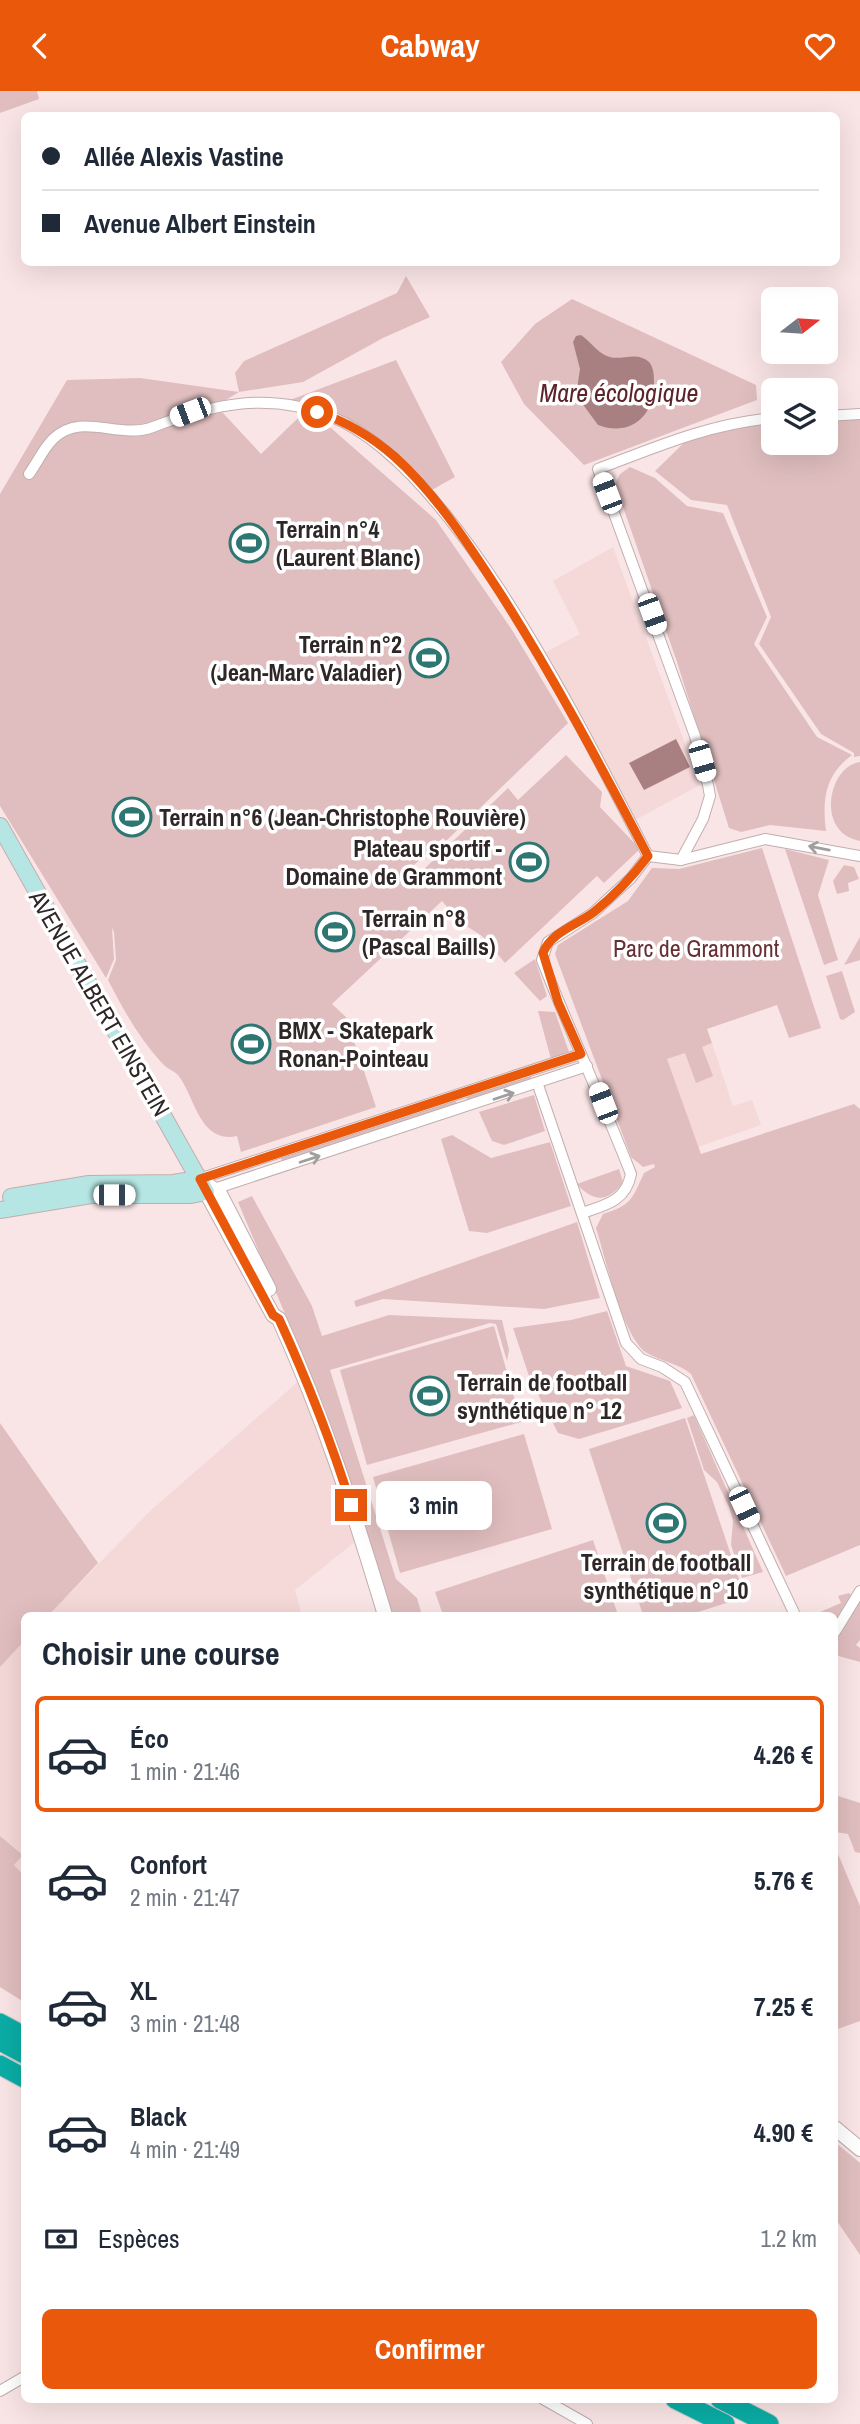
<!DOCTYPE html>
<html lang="fr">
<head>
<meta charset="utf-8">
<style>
  :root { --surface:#fff; --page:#f6f6f7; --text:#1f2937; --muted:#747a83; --line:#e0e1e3; --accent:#ea580c }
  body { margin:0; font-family:"Archivo Narrow",sans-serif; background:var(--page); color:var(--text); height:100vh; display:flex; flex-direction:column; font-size:26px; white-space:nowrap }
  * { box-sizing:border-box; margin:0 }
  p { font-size:23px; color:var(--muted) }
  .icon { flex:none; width:38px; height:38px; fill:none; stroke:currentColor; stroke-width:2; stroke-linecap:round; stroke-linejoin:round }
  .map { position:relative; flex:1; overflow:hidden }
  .side { position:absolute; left:21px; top:1521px; width:817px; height:791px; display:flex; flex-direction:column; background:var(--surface); border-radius:10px; box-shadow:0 7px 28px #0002 }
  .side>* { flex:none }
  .top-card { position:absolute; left:21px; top:21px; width:819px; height:154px; border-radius:10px; box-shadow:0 7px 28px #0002; display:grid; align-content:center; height:154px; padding:0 21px; background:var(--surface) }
  .needle { width:46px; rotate:73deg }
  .buttons { position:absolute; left:761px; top:196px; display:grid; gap:14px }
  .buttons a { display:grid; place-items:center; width:77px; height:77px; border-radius:10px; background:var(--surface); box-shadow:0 7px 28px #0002; font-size:35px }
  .end { position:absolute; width:32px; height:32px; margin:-16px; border:9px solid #ea580c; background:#fff; box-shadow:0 0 0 4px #fff }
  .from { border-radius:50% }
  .bubble { position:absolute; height:49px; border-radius:10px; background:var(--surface); box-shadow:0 7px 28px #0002; font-size:23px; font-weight:800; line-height:49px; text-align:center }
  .car { position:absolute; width:21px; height:42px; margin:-21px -10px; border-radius:9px; box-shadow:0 0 5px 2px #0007; background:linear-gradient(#fff 24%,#345 0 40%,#fff 0 76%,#345 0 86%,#fff 0) }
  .top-card b { display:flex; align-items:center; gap:24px; height:66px; font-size:26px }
  .top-card b+b { border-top:2px solid var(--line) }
  .top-card i { width:18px; height:18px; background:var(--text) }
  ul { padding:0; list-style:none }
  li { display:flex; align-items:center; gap:21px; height:116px; margin:0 14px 10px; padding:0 7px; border:4px solid transparent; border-radius:10px }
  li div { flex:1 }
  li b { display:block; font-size:26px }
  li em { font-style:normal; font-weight:800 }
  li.on { border-color:var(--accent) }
  li>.icon { width:63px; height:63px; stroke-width:1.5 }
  h2 { padding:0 21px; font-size:32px; line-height:84px }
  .pay { display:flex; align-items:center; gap:18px; height:77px; padding:0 21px; font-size:26px }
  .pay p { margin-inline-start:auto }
  .action { display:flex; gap:14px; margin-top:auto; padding:14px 21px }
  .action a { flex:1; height:80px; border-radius:10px; background:var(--accent); color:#fff; font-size:28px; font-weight:800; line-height:80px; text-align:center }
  header { display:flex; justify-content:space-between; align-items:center; height:91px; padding:0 21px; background:var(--accent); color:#fff; font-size:32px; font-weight:800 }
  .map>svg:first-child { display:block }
  .built { fill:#f5d8d8 }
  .green { fill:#e0bebf }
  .water { fill:#a98081 }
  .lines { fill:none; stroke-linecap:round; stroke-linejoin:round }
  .minor-casing { stroke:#c1aeae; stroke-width:12 }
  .tertiary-casing { stroke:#c1aeae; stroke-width:16 }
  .secondary-casing { stroke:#c1aeae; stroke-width:18 }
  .motorway-casing { stroke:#cdcbcb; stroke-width:21 }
  .minor { stroke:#fff; stroke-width:10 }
  .tertiary { stroke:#fff; stroke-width:14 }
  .secondary { stroke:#b6e6e4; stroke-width:16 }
  .motorway { stroke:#0aada5; stroke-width:19 }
  .oneway { stroke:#a19e9e }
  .route { stroke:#ea580c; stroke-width:9 }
  .labels { text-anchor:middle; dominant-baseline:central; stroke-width:7; stroke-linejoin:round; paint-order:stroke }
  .poi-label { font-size:24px; font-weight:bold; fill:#2f2727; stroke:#fff; text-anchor:start }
  .park-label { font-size:24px; fill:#672f34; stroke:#fff }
  .street-label { font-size:24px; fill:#2f2727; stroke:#fff }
  .water-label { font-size:26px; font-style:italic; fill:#5b242a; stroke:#fff }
</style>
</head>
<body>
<header><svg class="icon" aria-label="back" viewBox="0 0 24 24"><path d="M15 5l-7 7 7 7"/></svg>Cabway<svg class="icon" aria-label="heart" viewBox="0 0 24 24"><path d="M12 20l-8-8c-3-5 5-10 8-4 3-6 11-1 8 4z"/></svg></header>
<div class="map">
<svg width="860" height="2333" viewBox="0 0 860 2333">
  <rect width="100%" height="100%" fill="#fae5e6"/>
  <g class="built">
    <polygon points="613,456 700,694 635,729 546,561 580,543 553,490"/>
    <polygon points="712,952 733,1015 752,1009 761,1034 698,1056 667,968"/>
    <polygon points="301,1288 356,1450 295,1499 302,1524 49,1524 149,1421"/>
    <polygon points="24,1550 24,1785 14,1774 23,1763 0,1745 0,1576"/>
  </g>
  <g class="green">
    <polygon points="0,0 37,0 39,8 0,22"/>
    <path d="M406,185L430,226L383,247L303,291L239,301L193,329L222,321L261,363L299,326L331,337L436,429L512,539L568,632L446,750L443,747L412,776L418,784L508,697L518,709L566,664L602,701L600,716L640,758L604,792L597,785L505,872L482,845L460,831L442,810L332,913L346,926L376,1016L241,1061L237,1045C199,1053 195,1005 178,984C173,979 165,977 161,971C139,947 123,918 108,889L116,869L114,841L112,837L114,868L106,887L0,715V403L67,289L140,287L239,301L235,282L244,270L397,202Z"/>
    <polygon points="572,208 756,294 757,309 584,374 524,313 501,271 535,233"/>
    <path d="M396,269L455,386L430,400C394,356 346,324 290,309Z"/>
    <polygon points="860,325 860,665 854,666 854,662 821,643 759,553 771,526 727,414 691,409 655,380 695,341 773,328 774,352 826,352 826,326"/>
    <path d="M630,376L655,387L687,415L723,422L767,526L754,553L817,646L852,664C825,684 822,708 826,740L770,734L741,741L729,737L677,571L615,393L620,383Z"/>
    <path d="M860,671V750C815,742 828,675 860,671Z"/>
    <path d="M762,757L821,937L789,947L777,914L707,938L712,952L702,956L713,985L696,992L685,962L667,968L701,1063L854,1013L860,1018V1454L786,1485L691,1283C678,1272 662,1271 647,1262C623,1248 605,1165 596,1137L603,1123C632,1114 632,1108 644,1082L655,1076L654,1073L643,1076L631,1066L555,863L558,854L628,810L652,777L679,778Z"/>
    <polygon points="785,758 829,769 818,804 838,869 824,874"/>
    <polygon points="844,774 854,776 859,788 848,792 849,800 837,803 833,790"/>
    <polygon points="860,846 860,869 844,874"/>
    <polygon points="535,868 547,905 540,910 514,882"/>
    <polygon points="842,880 855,921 843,929 840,928 826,885"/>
    <polygon points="538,920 555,921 569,961 551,968"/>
    <polygon points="530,983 532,991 468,1011 465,1003"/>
    <polygon points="534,1004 545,1040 504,1054 492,1050 479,1021"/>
    <polygon points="455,1008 457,1015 283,1072 280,1065"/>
    <polygon points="452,1044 491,1067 550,1051 571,1115 487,1142 469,1140 441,1048"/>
    <path d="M619,1078L623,1091C608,1112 593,1111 577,1093Z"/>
    <polygon points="252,1105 312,1215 322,1245 389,1224 502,1229 509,1259 507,1270 496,1233 490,1232 330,1279 396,1488 417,1507 422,1524 390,1524 325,1318 238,1111"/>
    <polygon points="577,1131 600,1207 544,1218 383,1208 356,1216 354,1210"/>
    <polygon points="607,1220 626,1275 670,1290 682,1317 579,1348 558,1342 530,1288 513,1237 571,1229"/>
    <polygon points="494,1235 521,1331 367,1374 340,1279"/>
    <polygon points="694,1324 763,1481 742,1487 731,1454 733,1430 729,1416 717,1391 704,1379 687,1327"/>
    <polygon points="685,1327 745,1506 689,1524 643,1524 589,1358"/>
    <polygon points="0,1332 98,1472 49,1524 24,1524 24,1550 0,1576"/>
    <polygon points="524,1343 552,1438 400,1482 373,1386"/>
    <polygon points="593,1449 618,1524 443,1524 435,1501"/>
    <polygon points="849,1502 852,1505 835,1533 835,1524 813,1524 841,1512 838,1505"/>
    <polygon points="860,1510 860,1549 856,1554 860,1557 860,1571 835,1564 835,1550"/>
    <polygon points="835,1704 860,1712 860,1762 855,1761 848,1743 835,1741"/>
    <polygon points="0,1745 23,1764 14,1774 24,1785 24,1911 0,1896"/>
    <polygon points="835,1756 860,1815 860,1930 835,1939"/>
    <polygon points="835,2051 860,2072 860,2164 835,2127"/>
  </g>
  <g class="water">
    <path d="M581,244C590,250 597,261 607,265C620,271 636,259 649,271C654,277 654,285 654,292C655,326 629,346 598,334L576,304L580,278L573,251L576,245Z"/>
    <polygon points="676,648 690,676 644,699 629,672"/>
  </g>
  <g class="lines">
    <defs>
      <g id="minor">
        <polyline points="826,325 860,323"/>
        <path d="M29,383C37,372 43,358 53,348C82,320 118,349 153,336C213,313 269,300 332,326C457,377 586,646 648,765"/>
        <polyline points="648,765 681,769 765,748 860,765"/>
        <path d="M681,769L703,728L710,705L708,694L695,645L598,378C656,356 711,332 774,327"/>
        <polyline points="538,994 626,1252 641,1268 662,1276 685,1291 795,1524"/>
        <polyline points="199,1088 581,963"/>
        <polyline points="208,1100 587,975"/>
        <path d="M582,1122C606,1114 626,1110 631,1083C603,1011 570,941 542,869L548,851L593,822L631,787L648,765"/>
        <polyline points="835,1541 860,1500"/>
        <polyline points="0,2300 24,2286"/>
        <polyline points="543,2308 587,2333"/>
      </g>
      <g id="tertiary">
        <polyline points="201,1089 220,1103 269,1198"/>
        <path d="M206,1101L273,1224L279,1228C324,1327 354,1421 385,1524"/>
        <polyline points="835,2037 860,2058"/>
      </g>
      <g id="secondary">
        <polyline points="0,735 206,1101 191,1104 91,1104 0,1119"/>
        <polyline points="11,1106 89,1093 173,1092 199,1088"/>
      </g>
      <g id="motorway">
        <polyline points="0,1932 24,1945"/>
        <polyline points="0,1950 24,1963"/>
        <polyline points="0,1974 24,1987"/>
        <polyline points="675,2308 725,2333"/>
        <polyline points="720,2308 769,2333"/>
      </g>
    </defs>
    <use href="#minor" class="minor-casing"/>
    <use href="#tertiary" class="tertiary-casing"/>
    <use href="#secondary" class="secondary-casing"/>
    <use href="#motorway" class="motorway-casing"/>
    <use href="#minor" class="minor"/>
    <use href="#tertiary" class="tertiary"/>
    <use href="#secondary" class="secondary"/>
    <use href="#motorway" class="motorway"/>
  </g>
  <defs><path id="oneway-shaft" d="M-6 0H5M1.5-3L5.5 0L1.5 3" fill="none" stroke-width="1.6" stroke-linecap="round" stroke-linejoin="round" transform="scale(1.75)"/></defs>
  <g class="oneway">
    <use href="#oneway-shaft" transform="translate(819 757) rotate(-169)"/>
    <use href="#oneway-shaft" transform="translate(504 1005) rotate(-18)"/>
    <use href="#oneway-shaft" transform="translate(310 1068) rotate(-18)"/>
  </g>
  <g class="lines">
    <path class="route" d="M317,321C345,330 372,346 395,366C437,404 471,457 502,505C555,589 602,677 648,765C632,786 614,805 594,821C577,834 551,841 543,862L558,911L581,963L200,1088L273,1224L279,1228C307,1289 331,1350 351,1414"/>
  </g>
  <defs>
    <symbol id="stadium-ring" viewBox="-11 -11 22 22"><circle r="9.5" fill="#fff" stroke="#2d7672" stroke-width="1.5"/><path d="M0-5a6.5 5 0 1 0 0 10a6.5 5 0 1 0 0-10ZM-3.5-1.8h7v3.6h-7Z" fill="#2d7672"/></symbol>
  </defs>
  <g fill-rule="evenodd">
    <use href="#stadium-ring" x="227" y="430" width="44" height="44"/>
    <use href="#stadium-ring" x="407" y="545" width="44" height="44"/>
    <use href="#stadium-ring" x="110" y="704" width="44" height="44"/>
    <use href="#stadium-ring" x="507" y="749" width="44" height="44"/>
    <use href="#stadium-ring" x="313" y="819" width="44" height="44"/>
    <use href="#stadium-ring" x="229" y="931" width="44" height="44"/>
    <use href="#stadium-ring" x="408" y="1283" width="44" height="44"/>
    <use href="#stadium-ring" x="644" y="1410" width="44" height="44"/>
  </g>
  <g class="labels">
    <g class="poi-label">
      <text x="276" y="438">Terrain n°4<tspan x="276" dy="28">(Laurent Blanc)</tspan></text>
      <text x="402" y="553" text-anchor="end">Terrain n°2<tspan x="402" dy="28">(Jean-Marc Valadier)</tspan></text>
      <text x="159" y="726">Terrain n°6 (Jean-Christophe Rouvière)</text>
      <text x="502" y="757" text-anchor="end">Plateau sportif -<tspan x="502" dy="28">Domaine de Grammont</tspan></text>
      <text x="362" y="827">Terrain n°8<tspan x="362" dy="28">(Pascal Baills)</tspan></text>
      <text x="278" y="939">BMX - Skatepark<tspan x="278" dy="28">Ronan-Pointeau</tspan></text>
      <text x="457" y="1291">Terrain de football<tspan x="457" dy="28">synthétique n° 12</tspan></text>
      <text x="666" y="1471" text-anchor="middle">Terrain de football<tspan x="666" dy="28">synthétique n° 10</tspan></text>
    </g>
    <g class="park-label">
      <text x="696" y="857">Parc de Grammont</text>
    </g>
    <g class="street-label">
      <text transform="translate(100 912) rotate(60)">AVENUE ALBERT EINSTEIN</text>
    </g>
    <g class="water-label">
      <text x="619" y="301">Mare écologique</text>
    </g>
  </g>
</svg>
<div class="buttons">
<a><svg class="needle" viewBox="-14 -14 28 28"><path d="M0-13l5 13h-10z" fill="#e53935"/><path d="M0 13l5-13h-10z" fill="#747a83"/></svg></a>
<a><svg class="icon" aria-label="layers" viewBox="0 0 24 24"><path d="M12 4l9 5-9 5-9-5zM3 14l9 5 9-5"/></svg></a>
</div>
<i class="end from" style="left:317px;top:321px"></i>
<i class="end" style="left:351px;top:1414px"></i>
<div class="bubble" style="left:376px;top:1390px;width:116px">3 min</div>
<i class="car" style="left:190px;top:321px;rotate:249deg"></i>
<i class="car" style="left:607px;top:402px;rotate:339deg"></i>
<i class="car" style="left:652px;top:523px;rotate:160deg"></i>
<i class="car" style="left:702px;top:670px;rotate:164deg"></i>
<i class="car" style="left:603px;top:1012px;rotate:339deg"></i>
<i class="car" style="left:114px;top:1104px;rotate:90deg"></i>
<i class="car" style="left:744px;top:1416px;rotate:155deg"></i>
<div class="top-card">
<b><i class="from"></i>Allée Alexis Vastine</b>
<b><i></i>Avenue Albert Einstein</b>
</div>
<section class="side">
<h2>Choisir une course</h2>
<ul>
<li class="on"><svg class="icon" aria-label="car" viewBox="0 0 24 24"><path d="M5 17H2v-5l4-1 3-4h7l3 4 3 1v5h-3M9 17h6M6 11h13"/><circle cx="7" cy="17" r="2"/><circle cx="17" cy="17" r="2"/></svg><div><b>Éco</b><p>1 min · 21:46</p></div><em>4.26 €</em></li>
<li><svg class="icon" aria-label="car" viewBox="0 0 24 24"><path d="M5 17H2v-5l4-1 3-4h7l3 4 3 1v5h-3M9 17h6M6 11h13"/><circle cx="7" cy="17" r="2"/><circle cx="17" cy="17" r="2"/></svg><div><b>Confort</b><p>2 min · 21:47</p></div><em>5.76 €</em></li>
<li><svg class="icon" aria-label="car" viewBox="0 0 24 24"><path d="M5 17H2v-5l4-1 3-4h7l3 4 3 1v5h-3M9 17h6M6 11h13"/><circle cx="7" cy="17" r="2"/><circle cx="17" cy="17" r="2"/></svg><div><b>XL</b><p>3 min · 21:48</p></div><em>7.25 €</em></li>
<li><svg class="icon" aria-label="car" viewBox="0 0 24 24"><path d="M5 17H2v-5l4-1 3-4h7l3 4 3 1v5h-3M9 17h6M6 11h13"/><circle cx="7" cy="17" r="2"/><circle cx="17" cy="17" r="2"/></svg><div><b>Black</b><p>4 min · 21:49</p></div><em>4.90 €</em></li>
</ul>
<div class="pay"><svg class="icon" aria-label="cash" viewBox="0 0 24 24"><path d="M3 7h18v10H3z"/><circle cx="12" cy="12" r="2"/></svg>Espèces<p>1.2 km</p></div>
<div class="action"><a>Confirmer</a></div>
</section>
</div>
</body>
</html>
